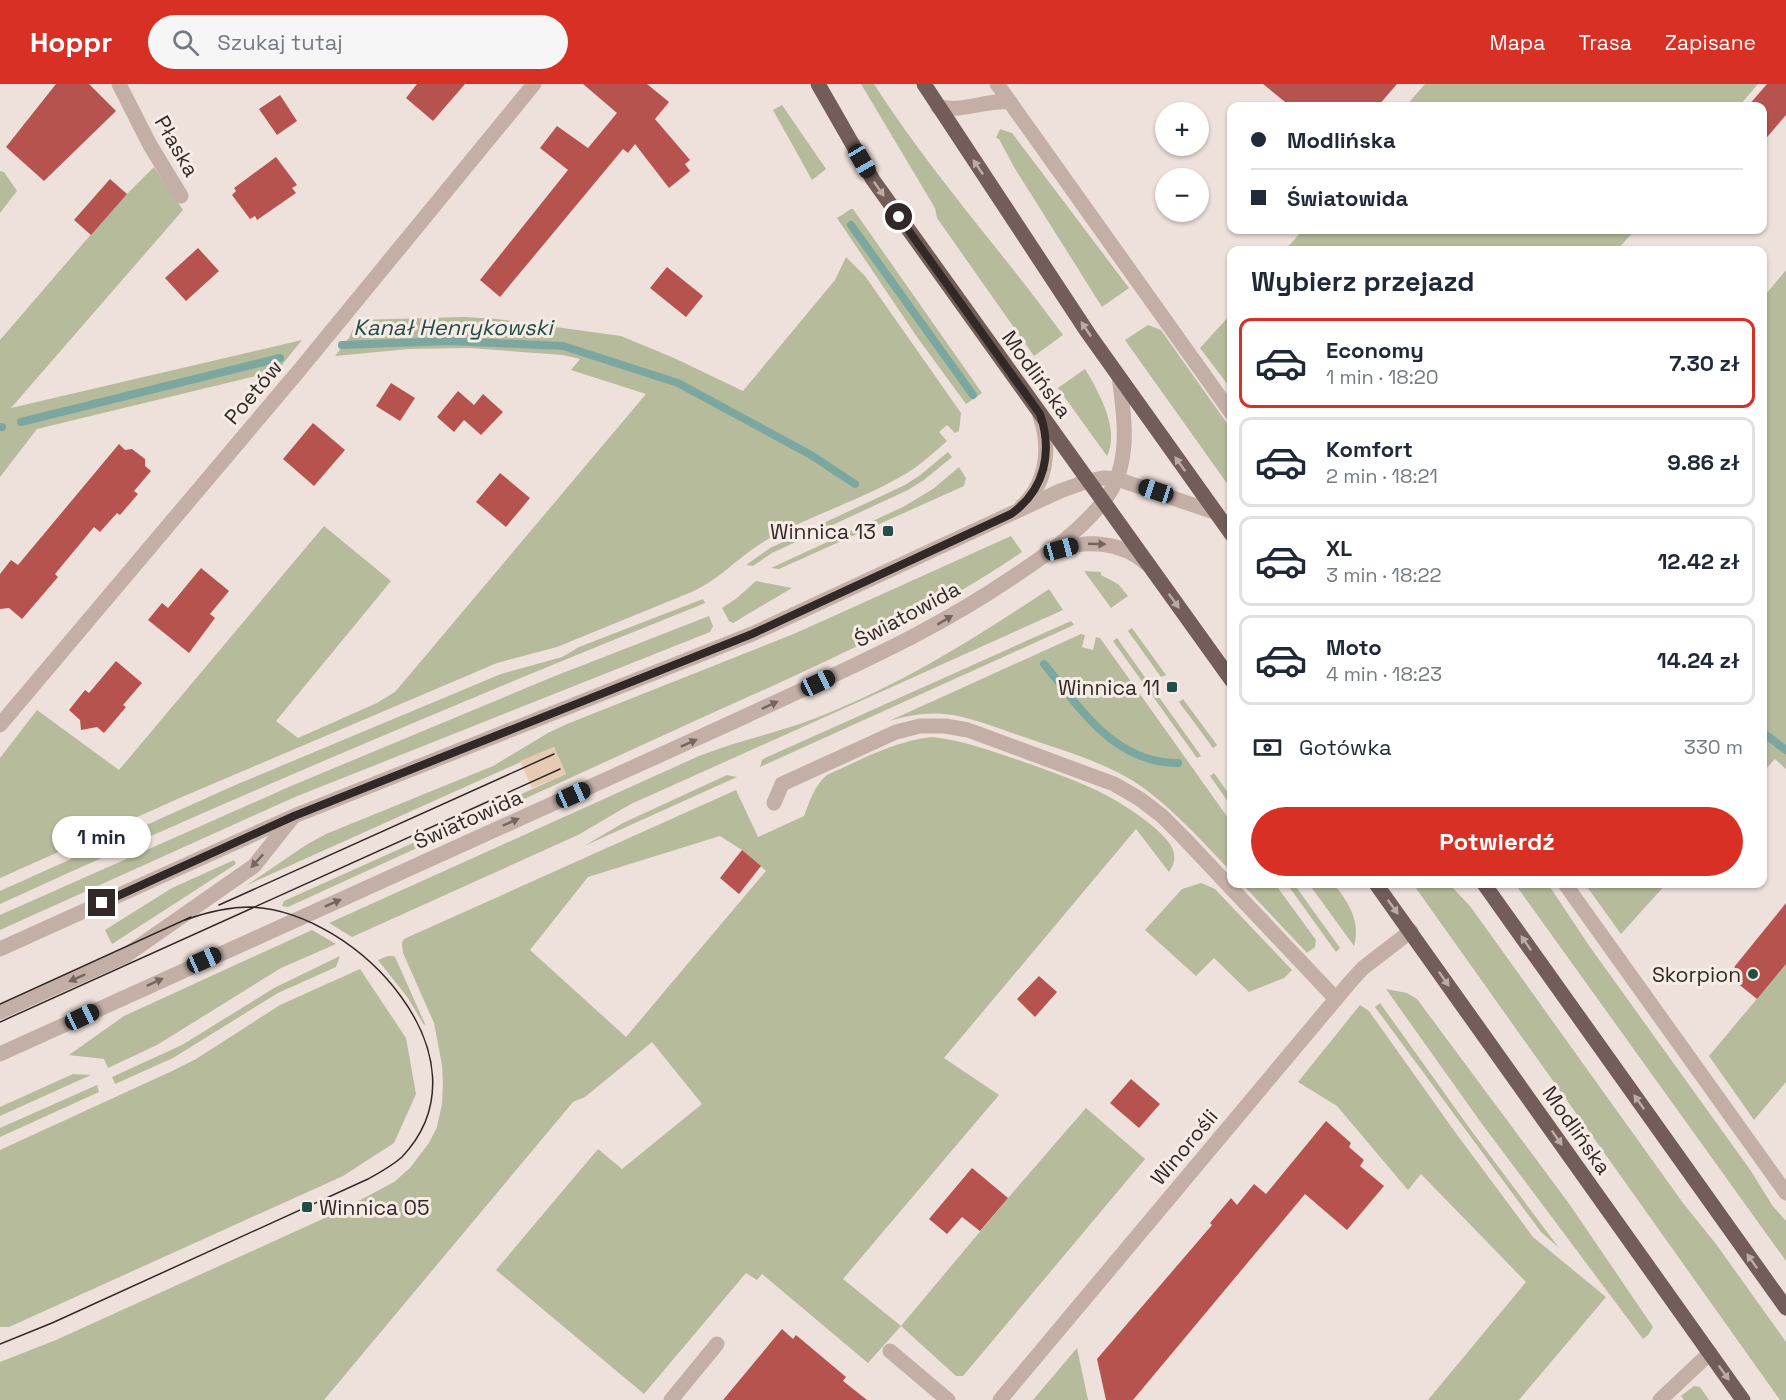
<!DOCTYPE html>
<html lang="pl">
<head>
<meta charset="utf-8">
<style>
  :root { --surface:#fff; --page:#f6f6f7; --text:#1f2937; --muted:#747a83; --line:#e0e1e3; --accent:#d93025 }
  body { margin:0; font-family:"Space Grotesk",sans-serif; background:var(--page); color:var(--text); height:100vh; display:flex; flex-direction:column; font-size:22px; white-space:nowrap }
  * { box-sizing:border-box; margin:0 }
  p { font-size:20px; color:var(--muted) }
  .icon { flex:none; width:33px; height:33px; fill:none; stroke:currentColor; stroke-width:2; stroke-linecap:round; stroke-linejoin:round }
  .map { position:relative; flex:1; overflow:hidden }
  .drawer { position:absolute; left:1227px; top:162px; width:540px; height:642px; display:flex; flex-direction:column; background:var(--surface); border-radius:12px; box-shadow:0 2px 4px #0004 }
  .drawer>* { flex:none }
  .hud { position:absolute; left:1227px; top:18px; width:540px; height:132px; border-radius:12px; box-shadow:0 2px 4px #0004; display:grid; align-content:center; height:132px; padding:0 24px; background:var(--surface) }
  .controls { position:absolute; left:1155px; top:18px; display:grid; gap:12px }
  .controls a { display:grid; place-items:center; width:54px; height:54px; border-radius:50%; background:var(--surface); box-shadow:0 2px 4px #0004; font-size:30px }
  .end { position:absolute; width:27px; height:27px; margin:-14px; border:8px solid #322827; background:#fff; box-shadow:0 0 0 3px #fff }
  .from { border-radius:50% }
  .bubble { position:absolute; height:42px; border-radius:21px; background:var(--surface); box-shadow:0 2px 4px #0004; font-size:20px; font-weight:700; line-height:42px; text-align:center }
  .car { position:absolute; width:18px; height:36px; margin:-18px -9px; border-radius:8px; box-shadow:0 0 4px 2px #0007; background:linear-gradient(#222 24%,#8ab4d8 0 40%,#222 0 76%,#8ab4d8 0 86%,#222 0) }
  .hud b { display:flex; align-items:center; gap:21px; height:57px; font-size:22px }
  .hud b+b { border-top:2px solid var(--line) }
  .hud i { width:15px; height:15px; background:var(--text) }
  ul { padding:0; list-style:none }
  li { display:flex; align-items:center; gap:18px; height:90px; margin:0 12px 9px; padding:0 12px; border:3px solid var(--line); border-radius:12px }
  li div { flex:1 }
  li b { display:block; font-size:22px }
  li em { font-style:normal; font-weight:700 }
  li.current { border-color:var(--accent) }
  li>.icon { width:54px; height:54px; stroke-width:1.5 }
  h2 { padding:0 24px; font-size:27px; line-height:72px }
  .pay { display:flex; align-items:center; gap:15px; height:66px; padding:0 24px; font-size:22px }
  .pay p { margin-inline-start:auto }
  .action { display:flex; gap:12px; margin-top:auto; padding:12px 24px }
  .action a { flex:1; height:69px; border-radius:36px; background:var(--accent); color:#fff; font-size:24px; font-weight:700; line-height:69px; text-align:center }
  header { display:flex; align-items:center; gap:36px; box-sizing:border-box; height:84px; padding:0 30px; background:var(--accent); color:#fff }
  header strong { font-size:28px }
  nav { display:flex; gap:33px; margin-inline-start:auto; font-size:21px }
  .search { width:420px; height:54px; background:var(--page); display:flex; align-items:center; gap:15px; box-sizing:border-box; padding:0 21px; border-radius:33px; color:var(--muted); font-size:22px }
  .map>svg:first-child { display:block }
  .green { fill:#b6bb9c; fill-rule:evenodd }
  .sand { fill:#e6cab3 }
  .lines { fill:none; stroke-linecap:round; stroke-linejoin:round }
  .stream { stroke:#7ca7a0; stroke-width:8 }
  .building { fill:#b7534e }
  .minor { stroke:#c4afa7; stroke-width:15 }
  .major { stroke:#725d59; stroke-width:15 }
  .tram { stroke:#322827; stroke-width:1.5 }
  .oneway { fill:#bbaba6 }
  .oneway2 { fill:#746561 }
  .route { stroke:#322827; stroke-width:8 }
  .poi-dot { fill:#214e48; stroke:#f6ebe5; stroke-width:2 }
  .labels { text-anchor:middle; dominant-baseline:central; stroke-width:6; stroke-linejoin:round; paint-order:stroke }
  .street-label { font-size:21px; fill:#322827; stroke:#f6ebe5 }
  .poi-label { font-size:21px; fill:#322827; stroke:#f6ebe5; text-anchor:end }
  .water-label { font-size:22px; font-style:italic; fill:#214e48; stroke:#f6ebe5 }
</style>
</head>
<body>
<header>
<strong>Hoppr</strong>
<div class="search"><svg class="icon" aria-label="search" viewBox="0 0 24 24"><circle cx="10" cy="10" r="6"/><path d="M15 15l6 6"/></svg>Szukaj tutaj</div>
<nav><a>Mapa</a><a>Trasa</a><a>Zapisane</a></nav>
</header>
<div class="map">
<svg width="1786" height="1316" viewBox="0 0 1786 1316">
  <rect width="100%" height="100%" fill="#eee0da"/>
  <g class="green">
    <path d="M861,0H874C930,88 1002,167 1063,251L1034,272L937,134L935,124Z"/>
    <polygon points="1425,0 1758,0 1739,22 1406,22"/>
    <polygon points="782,21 826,85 812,96 773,26"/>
    <polygon points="1000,45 1012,49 1129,204 1102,223 1014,83 999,55 996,54"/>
    <polygon points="154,83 183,126 11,324 302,256 277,287 37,345 0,393 0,256 118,119"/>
    <polygon points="0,87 4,88 17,107 0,129"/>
    <polygon points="851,125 853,125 982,309 966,320 917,253 837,134"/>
    <polygon points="1303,146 1635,146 1617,166 1285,166"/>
    <path d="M846,173L865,192L961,329L959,347L955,349L947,341L939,348L947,357C934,368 922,380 907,389C864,415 814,430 770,454C742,469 723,493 694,507L557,563L497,579L182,713L0,794V674L37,626L119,686L324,442L391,497L276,637L298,654L377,619L395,608L646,310L571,286L580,275L563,271L469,264L409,265L335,272L349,254L357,236L464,233L497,235L621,252L674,274L743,307L835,196Z"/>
    <polygon points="1786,186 1786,685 1775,675 1763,688 1762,215"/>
    <polygon points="1231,230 1231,305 1200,264"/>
    <polygon points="1148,241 1161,246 1231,345 1231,405 1125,256"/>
    <path d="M1085,285C1099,308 1120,346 1107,372L1058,304Z"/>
    <polygon points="948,368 952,373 924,396 908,406 772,469 753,482 746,481 770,464 905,401 919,392"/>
    <polygon points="959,383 966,394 964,402 779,485 771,484 903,423 933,405"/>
    <path d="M1011,452L1022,468C918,539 803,588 688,640C555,701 421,762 288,823L282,822L284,817L566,690L554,663L247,801L306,761L326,750L493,682L548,649L567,640L796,549Z"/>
    <polygon points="1084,487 1101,488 1101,491 1118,500 1128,512 1111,524"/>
    <polygon points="756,497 792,504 733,539 729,537 722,524 737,514"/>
    <path d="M1049,505L1063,526L631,720L578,751L352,853L329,839L699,672C734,658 772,650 808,637C894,605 973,556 1049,505Z"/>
    <path d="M703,515L705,519L698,522C463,616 230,715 0,820V807L233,702L501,590L562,573L579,563Z"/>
    <polygon points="709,532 713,542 710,548 295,713 0,846 0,831 291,702 550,594"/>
    <polygon points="1071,537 1074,541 760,683 762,676 765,674"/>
    <polygon points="1132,544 1166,591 1161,593 1128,547"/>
    <path d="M1081,550L1085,551L1082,563L1093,566L1096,553L1100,554L1231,738V788C1204,759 1177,729 1145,705C1111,680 1067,668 1027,654C1003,646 978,636 953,631C931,627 909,631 889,637Z"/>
    <polygon points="1117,554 1201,672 1197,674 1113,557"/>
    <polygon points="1183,615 1217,661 1213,664 1179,618"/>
    <path d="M932,653C963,656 991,667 1021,677C1070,694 1116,710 1156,745C1169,757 1182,770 1169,788L1136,745L944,974L999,1011L843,1195L901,1242L1008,1114L1086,1024L1145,1075L963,1292H956L901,1242L868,1279L762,1190L757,1196L746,1189L644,1310L496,1186L598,1065L622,1085L702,1020L652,958L585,1013L573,1018L324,1316H0V1278L56,1256L338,1128L394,1098L410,1084L429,1059L437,1043L442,1020L443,1000L442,981L434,939L403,869L402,859L404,855L736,706L758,753L804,732C810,717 814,702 827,691C861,676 894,657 932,653ZM720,752L742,766L766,787L626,953L530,866L588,793Z"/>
    <polygon points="1214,689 1231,713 1231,722 1210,692"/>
    <polygon points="727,691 737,693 584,762 623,739"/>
    <polygon points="234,776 236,780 112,860 105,846 172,804"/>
    <polygon points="1201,799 1215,805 1292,886 1284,894 1249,908 1214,874 1196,892 1145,846 1182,805"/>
    <polygon points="1242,800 1275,800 1316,856 1315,863 1307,869"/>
    <polygon points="1287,800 1294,800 1340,864 1336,868"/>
    <path d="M1309,800H1334C1348,818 1361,837 1354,862Z"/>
    <polygon points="1413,800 1449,800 1470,822 1683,1119 1716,1160 1786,1258 1786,1316 1780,1316"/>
    <polygon points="1515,800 1548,800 1590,863 1751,1087 1772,1121 1786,1137 1786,1177"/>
    <polygon points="1585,800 1666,800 1621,850"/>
    <polygon points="312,846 336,860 281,884 157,961 108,984 104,975 69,971 124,932"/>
    <polygon points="340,872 336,883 278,909 173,974 115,1000 112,993 182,961 274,904"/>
    <polygon points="388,872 394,872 396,875 425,940 424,941 408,914 378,876"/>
    <polygon points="1786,880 1786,998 1754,1036 1709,972"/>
    <polygon points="360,885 406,954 416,1010 394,1059 343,1092 9,1243 0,1243 0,1066 172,987 196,975 280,921"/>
    <polygon points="1386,905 1407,909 1417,915 1570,1121 1653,1243 1648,1251 1643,1255 1482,1040"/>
    <polygon points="1380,919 1473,1049 1559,1164 1541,1148 1375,923"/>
    <polygon points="1360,921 1369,927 1455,1048 1533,1153 1606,1213 1519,1316 1428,1316 1526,1198 1421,1090 1408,1106 1337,1022 1298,998"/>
    <polygon points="73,990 91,991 0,1032 0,1023"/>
    <polygon points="97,1001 99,1008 0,1053 0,1044"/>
    <polygon points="1077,1264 1088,1316 1033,1316"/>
    <polygon points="1694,1302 1700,1303 1709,1316 1684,1316 1681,1312"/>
  </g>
  <polygon class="sand" points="554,663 566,690 532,704 520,677"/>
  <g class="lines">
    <g class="stream">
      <polyline points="851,141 973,311"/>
      <polyline points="342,261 449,257 563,262 678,299 811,371 855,400"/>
      <polyline points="21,338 280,274"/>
      <polyline points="0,343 2,343"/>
      <path d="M1044,580C1081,625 1114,679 1178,679"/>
      <polyline points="1762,648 1786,666"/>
    </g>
  </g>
  <g class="building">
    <polygon points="56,0 89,0 116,27 44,97 6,63"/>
    <polygon points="417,0 465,0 433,37 406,14"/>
    <polygon points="583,0 647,0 669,18 655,35 690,76 685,80 690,87 669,104 635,60 628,69 623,65 500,213 480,196 568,86 540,64 557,42 588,64 617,29"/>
    <polygon points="1263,0 1397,0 1378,22 1290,22"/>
    <polygon points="1767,0 1786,0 1786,31 1762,59 1762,22 1748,22"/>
    <polygon points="280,11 297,37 277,51 259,25"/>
    <polygon points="276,73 297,101 292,104 296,109 257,136 255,132 250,135 232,111 236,107 234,104"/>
    <polygon points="110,95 127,110 91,151 74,136"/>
    <polygon points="198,164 219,187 186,217 165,194"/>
    <polygon points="667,183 703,212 686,233 650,204"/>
    <polygon points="391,299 415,314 400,337 376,322"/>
    <polygon points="458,307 474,321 483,310 503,328 481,351 464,336 454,348 437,333"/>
    <polygon points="313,339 345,366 314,402 283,375"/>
    <polygon points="119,360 125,366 132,365 145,375 145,382 151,387 134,407 138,410 120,431 117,429 100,448 94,443 55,490 58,493 22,535 9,524 0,525 0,490 11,476 18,481"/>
    <polygon points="500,389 530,414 506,443 476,418"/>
    <polygon points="201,484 229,507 210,530 215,534 189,569 148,536 162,519 168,524"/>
    <polygon points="116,577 142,599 123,621 126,623 104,649 97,643 81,646 80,636 69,626 85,606 89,609"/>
    <polygon points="742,766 761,782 739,810 720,794"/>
    <polygon points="1786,819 1786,880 1757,915 1736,898 1733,889 1735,882"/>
    <polygon points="1039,892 1057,908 1035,933 1017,915"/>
    <polygon points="1131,995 1160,1020 1139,1044 1110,1019"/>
    <polygon points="1326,1037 1351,1059 1349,1063 1364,1076 1360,1082 1384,1102 1347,1146 1305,1110 1133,1316 1106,1316 1097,1275 1212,1141 1210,1139 1231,1114 1237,1121 1254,1100 1266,1110"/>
    <polygon points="972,1084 1008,1114 980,1147 962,1133 947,1150 929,1135"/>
    <polygon points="782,1245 793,1255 796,1251 846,1293 843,1297 867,1316 723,1316"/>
  </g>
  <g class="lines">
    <g class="minor">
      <polyline points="119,0 150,61 181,112"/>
      <polyline points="997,0 1232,330"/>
      <path d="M938,23C966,28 984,16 1010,18"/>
      <path d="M1021,423C1047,400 1051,364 1040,332"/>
      <path d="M1057,466C1087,455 1123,458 1147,480"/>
      <polyline points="0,641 302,283 534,0"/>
      <polyline points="774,719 782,700 896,648 920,642 945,642 968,646 1114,700 1140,715 1162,732 1183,753 1336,915"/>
      <polyline points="1565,800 1786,1109"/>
      <polyline points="0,865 294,732 752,550 1060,407 1088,397 1103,394 1117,395 1214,428"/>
      <polyline points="0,928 125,872 254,782 292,734"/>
      <path d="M0,970C208,874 417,780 627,686C685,660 744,633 802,606C877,571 944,540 1013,493C1046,471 1078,449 1103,418C1132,383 1125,335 1119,293"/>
      <polyline points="890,1267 948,1316"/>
      <polyline points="671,1316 717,1260"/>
      <polyline points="1000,1316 1351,897 1363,884 1411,847"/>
      <polyline points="1660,1316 1710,1269"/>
    </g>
    <g class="major">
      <polyline points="818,0 873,96 1232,597"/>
      <polyline points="924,0 1088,249 1232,451"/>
      <polyline points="1376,800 1743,1316"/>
      <polyline points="1484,800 1786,1224"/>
    </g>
    <g class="tram">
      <polyline points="219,821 554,670"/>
      <polyline points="0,920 191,833"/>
      <polyline points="0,938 560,685"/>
      <path d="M0,1260L52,1239L368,1095C379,1089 392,1082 402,1073C495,975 357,827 251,823C227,823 207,828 185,836"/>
    </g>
  </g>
  <defs><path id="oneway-solid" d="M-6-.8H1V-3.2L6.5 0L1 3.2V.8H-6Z" transform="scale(1.5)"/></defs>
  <g class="oneway">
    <use href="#oneway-solid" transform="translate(978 83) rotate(-124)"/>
    <use href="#oneway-solid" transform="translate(879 105) rotate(55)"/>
    <use href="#oneway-solid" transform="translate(1086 245) rotate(-124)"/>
    <use href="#oneway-solid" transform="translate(1180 380) rotate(-126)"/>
    <use href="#oneway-solid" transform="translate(1174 517) rotate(54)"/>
    <use href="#oneway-solid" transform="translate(1393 823) rotate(54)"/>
    <use href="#oneway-solid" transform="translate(1526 859) rotate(-125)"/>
    <use href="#oneway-solid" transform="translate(1444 895) rotate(55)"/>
    <use href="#oneway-solid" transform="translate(1639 1018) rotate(-125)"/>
    <use href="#oneway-solid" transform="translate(1557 1054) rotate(55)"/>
    <use href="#oneway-solid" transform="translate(1752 1177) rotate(-125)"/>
    <use href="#oneway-solid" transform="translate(1724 1289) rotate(55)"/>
  </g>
  <g class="oneway2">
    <use href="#oneway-solid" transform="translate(1097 460) rotate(2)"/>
    <use href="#oneway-solid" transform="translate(945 536) rotate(-31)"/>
    <use href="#oneway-solid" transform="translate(770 621) rotate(-25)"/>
    <use href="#oneway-solid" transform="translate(689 659) rotate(-24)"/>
    <use href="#oneway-solid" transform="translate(511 738) rotate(-24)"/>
    <use href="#oneway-solid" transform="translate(257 777) rotate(133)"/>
    <use href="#oneway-solid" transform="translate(333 819) rotate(-24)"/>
    <use href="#oneway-solid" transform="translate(77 894) rotate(156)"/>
    <use href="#oneway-solid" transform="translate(155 898) rotate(-25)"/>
  </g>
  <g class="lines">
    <path class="route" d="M102,819L294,732L752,550L1011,430C1045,406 1053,368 1040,330L899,133"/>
  </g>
  <g class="poi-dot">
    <rect x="882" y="441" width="12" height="12" rx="3"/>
    <rect x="1166" y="597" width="12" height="12" rx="3"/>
    <circle cx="1753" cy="890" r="6"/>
    <rect x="301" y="1117" width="12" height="12" rx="3"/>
  </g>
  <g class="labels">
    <g class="street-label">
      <text transform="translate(177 62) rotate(60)">Płaska</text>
      <text transform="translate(1037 290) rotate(54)">Modlińska</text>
      <text transform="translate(253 308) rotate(-50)">Poetów</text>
      <text transform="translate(907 530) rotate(-28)">Światowida</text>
      <text transform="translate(468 735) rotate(-24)">Światowida</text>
      <text transform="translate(1577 1046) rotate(55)">Modlińska</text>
      <text transform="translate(1184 1063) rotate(-50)">Winorośli</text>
    </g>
    <g class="poi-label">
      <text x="876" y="447">Winnica 13</text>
      <text x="1160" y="603">Winnica 11</text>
      <text x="1741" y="890">Skorpion</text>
      <text x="319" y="1123" text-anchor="start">Winnica 05</text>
    </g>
    <g class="water-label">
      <text x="453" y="243">Kanał Henrykowski</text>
    </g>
  </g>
</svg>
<div class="controls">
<a>+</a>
<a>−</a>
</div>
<i class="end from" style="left:899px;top:133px"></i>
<i class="end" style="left:102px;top:819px"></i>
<div class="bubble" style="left:52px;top:732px;width:99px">1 min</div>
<i class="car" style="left:862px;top:77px;rotate:150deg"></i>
<i class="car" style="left:1156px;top:407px;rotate:288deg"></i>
<i class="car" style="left:1061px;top:465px;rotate:75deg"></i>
<i class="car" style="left:818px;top:599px;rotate:65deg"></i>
<i class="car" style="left:573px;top:711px;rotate:66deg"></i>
<i class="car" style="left:204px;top:876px;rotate:66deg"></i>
<i class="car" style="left:82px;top:933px;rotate:65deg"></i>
<div class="hud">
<b><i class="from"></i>Modlińska</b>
<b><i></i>Światowida</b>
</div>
<section class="drawer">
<h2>Wybierz przejazd</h2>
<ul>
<li class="current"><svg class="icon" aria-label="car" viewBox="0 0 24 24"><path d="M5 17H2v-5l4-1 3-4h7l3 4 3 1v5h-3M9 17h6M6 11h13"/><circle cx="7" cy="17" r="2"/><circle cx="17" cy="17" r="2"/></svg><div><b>Economy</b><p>1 min · 18:20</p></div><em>7.30 zł</em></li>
<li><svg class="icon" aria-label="car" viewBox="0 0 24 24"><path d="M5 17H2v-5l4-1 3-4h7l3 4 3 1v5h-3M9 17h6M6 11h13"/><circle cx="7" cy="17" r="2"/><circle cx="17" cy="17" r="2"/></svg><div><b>Komfort</b><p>2 min · 18:21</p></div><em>9.86 zł</em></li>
<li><svg class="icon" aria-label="car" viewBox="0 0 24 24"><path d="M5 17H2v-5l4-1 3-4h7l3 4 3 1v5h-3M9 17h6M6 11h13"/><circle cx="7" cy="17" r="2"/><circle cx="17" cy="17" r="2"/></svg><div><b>XL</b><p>3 min · 18:22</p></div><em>12.42 zł</em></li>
<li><svg class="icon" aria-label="car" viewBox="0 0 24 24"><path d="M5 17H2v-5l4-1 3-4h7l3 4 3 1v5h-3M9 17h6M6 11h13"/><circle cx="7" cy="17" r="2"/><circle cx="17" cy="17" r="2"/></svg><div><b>Moto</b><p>4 min · 18:23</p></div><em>14.24 zł</em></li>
</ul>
<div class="pay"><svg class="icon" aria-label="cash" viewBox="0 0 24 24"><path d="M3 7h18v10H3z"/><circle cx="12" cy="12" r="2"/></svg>Gotówka<p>330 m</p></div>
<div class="action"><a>Potwierdź</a></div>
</section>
</div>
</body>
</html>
